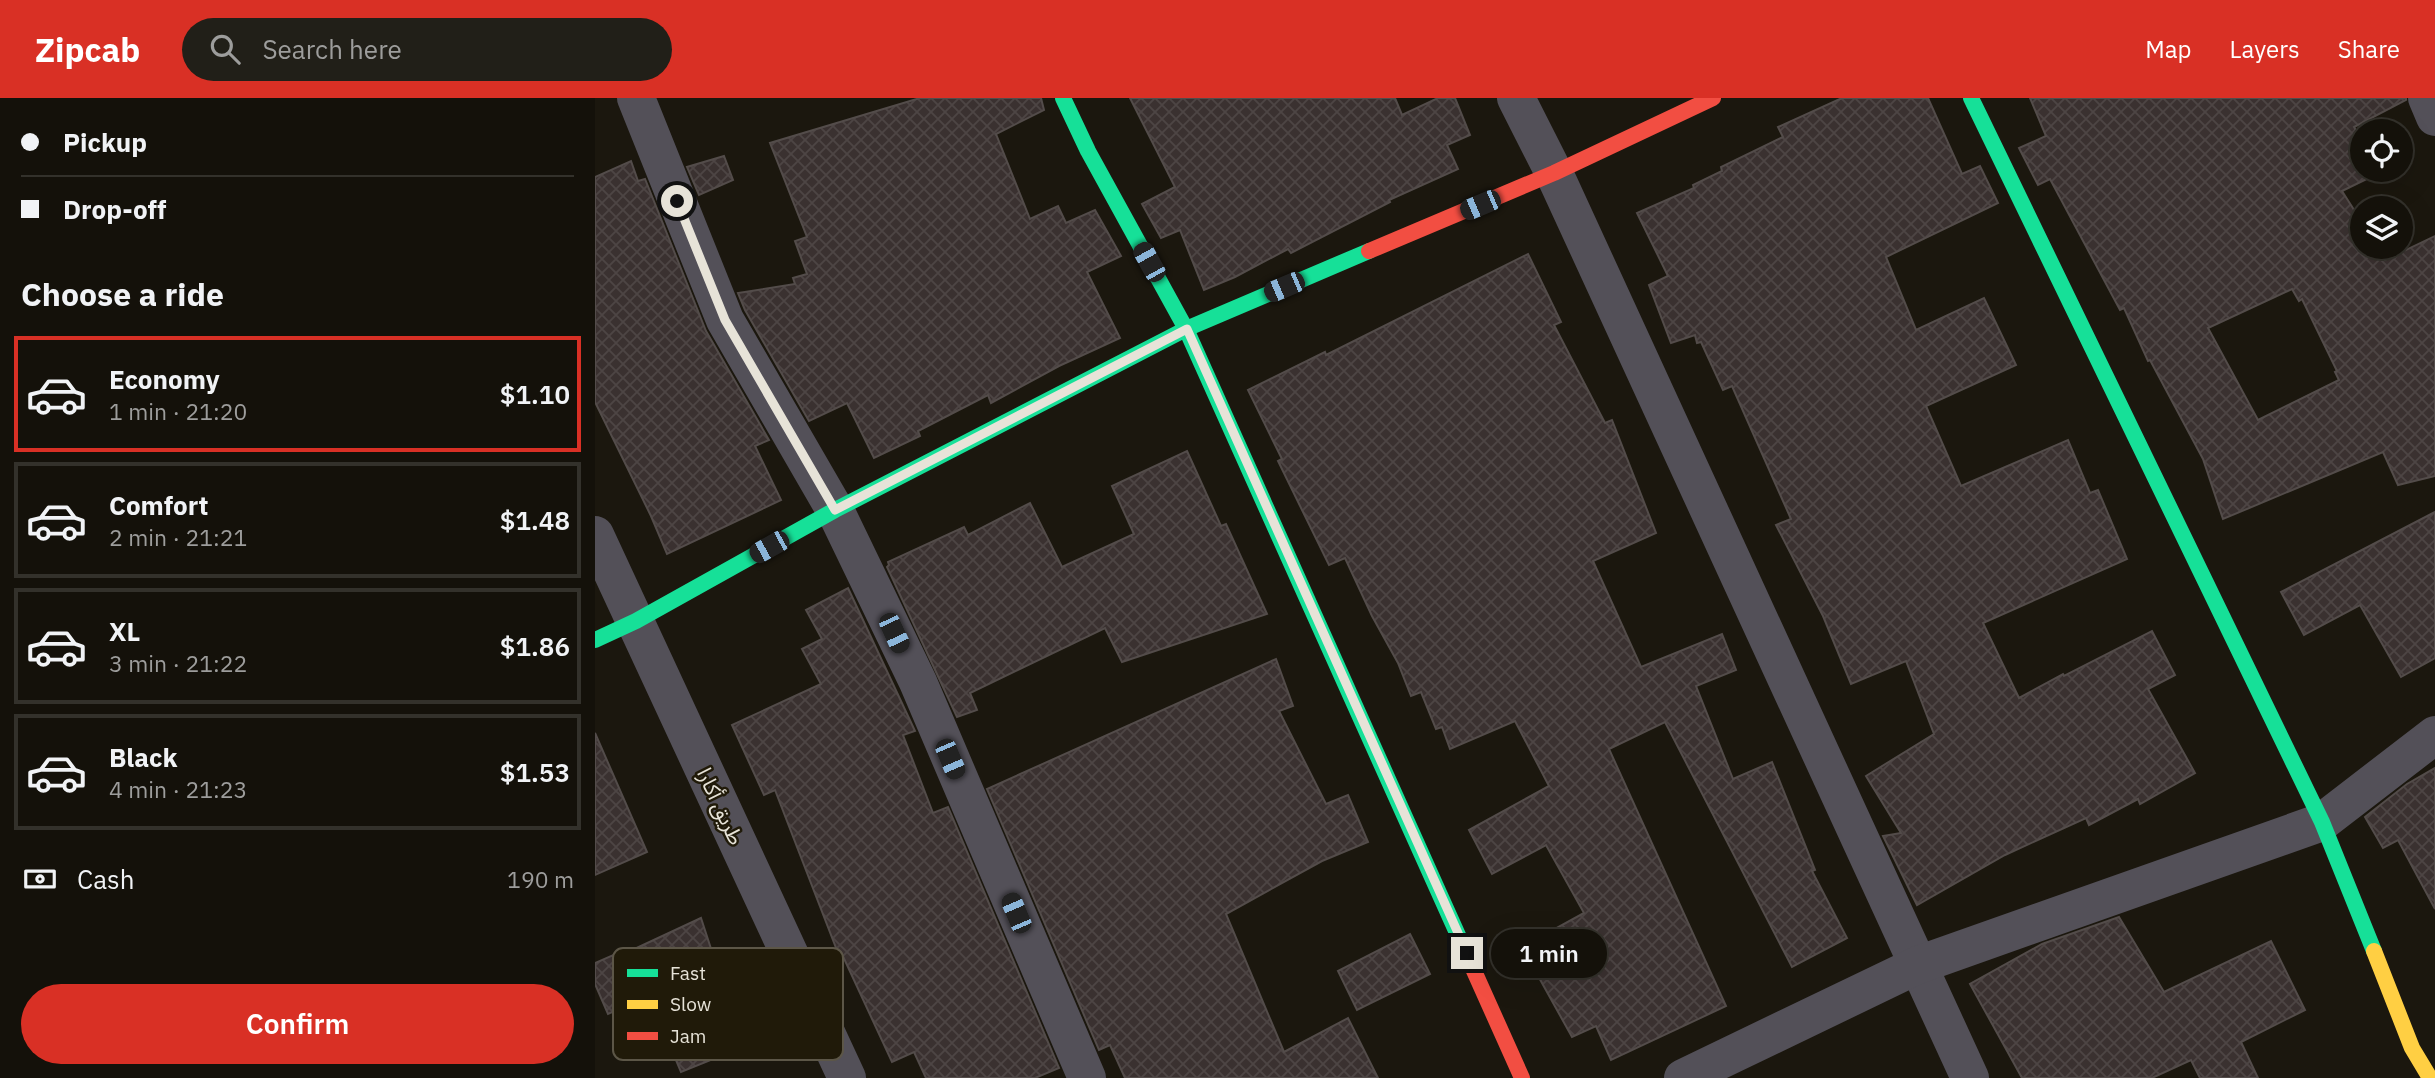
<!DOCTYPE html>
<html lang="en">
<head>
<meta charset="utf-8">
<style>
  :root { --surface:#14110a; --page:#211f18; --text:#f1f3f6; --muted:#9d9d9c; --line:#33312b; --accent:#d93025 }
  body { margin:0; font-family:"IBM Plex Sans","Noto Sans Arabic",sans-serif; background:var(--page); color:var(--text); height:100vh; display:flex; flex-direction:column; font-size:26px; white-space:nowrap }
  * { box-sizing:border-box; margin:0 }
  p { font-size:23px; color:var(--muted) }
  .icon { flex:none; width:38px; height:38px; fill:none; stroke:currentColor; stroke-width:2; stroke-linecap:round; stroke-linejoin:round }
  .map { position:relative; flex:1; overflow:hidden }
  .panel { display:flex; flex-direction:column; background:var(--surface); width:595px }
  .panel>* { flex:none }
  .banner { display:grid; align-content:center; height:154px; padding:0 21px; background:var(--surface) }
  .buttons { position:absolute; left:1755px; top:21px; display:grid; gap:14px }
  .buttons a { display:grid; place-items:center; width:63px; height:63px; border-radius:50%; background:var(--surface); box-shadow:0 7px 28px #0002,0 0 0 2px var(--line); font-size:35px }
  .end { position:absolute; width:32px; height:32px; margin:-16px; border:9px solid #e7e3d8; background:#111; box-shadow:0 0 0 4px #111 }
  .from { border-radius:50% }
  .bubble { position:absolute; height:49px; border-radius:24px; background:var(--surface); box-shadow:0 7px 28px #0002,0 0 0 2px var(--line); font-size:23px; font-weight:600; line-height:49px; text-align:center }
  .car { position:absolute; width:21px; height:42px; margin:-21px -10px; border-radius:9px; box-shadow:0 0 5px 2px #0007; background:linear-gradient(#222 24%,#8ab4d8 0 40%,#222 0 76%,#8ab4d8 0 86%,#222 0) }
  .banner b { display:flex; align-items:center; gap:24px; height:66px; font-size:26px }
  .banner b+b { border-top:2px solid var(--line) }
  .banner i { width:18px; height:18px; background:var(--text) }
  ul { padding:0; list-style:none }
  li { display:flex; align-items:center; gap:21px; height:116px; margin:0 14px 10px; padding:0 7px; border:4px solid var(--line); border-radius:0px }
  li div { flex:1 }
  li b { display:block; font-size:26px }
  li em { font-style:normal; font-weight:600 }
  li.on { border-color:var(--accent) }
  li>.icon { width:63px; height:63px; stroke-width:1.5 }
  h2 { padding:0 21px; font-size:32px; line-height:84px }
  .pay { display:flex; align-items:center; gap:18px; height:77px; padding:0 21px; font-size:26px }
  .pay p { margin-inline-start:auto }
  .button { display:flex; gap:14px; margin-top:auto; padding:14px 21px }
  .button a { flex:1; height:80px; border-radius:42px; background:var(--accent); color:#fff; font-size:28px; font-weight:600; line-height:80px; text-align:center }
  header { display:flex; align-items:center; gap:42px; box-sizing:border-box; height:98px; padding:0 35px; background:var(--accent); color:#fff }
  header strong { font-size:33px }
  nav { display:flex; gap:38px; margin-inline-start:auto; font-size:24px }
  .search { width:490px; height:63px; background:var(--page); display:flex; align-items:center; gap:18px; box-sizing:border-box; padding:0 24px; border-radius:38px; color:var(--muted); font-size:26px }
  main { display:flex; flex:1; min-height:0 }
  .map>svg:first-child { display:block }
  .building { fill:url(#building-cross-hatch); stroke:#534c4a; stroke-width:2; fill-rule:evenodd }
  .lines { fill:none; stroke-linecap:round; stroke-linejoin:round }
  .street { stroke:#535058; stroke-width:38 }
  .fast { stroke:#16e098; stroke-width:16 }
  .slow { stroke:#ffcf43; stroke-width:16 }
  .jam { stroke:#f24e42; stroke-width:16 }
  .route { stroke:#e7e3d8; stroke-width:9 }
  .labels { text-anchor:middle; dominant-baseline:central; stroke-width:5; stroke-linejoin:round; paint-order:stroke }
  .street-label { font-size:21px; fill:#e7e3d8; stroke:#201a09 }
  .key { fill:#201a09; stroke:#5c5647; stroke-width:2 }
  .key-label { font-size:19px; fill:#e7e3d8 }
</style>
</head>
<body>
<header>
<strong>Zipcab</strong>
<div class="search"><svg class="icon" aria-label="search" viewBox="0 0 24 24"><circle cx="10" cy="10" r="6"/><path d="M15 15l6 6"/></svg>Search here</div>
<nav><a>Map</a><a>Layers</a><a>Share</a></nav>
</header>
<main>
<section class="panel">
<div class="banner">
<b><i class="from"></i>Pickup</b>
<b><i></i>Drop-off</b>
</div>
<h2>Choose a ride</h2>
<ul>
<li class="on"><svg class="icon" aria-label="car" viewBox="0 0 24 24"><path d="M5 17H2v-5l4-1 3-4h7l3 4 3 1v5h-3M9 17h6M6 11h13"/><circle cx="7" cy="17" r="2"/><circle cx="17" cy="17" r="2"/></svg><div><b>Economy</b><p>1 min · 21:20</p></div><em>$1.10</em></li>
<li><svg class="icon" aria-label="car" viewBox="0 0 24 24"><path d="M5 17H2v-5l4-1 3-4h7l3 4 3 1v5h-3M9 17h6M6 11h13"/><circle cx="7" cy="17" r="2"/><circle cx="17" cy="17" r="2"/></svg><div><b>Comfort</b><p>2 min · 21:21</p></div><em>$1.48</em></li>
<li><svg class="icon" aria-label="car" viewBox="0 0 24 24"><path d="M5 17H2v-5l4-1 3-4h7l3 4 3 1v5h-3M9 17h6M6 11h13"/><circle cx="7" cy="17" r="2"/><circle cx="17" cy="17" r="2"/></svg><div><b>XL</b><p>3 min · 21:22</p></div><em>$1.86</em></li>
<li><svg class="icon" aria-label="car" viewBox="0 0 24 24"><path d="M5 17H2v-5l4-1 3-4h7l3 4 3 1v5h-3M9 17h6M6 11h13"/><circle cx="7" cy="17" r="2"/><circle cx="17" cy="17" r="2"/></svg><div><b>Black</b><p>4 min · 21:23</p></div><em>$1.53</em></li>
</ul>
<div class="pay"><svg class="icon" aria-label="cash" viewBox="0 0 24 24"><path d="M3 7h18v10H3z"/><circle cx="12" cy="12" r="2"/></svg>Cash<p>190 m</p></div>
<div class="button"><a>Confirm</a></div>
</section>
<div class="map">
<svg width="1840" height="980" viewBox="0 0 1840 980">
  <defs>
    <pattern id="building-cross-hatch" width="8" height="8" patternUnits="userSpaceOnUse" patternTransform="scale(1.75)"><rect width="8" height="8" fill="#3a3130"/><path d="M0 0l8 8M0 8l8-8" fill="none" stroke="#4d4544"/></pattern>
  </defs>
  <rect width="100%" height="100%" fill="#1b170e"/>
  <g class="building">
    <polygon points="325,0 446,0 449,12 401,36 435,121 463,108 471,125 500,112 526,158 492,174 525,240 464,268 396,305 393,297 323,333 325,338 279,360 252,305 214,323 150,212 143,195 200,186 198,180 212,176 200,143 212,139 175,45"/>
    <polygon points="535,0 800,0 807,17 843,0 860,0 875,37 852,47 863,71 794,102 795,104 696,155 693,151 640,179 609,192 585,132 566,140 547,106 580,89"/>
    <polygon points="1247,0 1333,0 1367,76 1385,68 1403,105 1291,159 1321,232 1389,200 1421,267 1331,308 1366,388 1473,342 1495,395 1503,392 1532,461 1388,525 1424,600 1468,576 1469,578 1557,533 1580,577 1553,591 1600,675 1545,706 1543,701 1494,727 1491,720 1410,757 1322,807 1288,738 1306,735 1271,678 1339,636 1311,563 1256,586 1228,518 1181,427 1196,421 1137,288 1128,292 1106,244 1102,245 1100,237 1076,245 1054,187 1073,178 1042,115 1099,90 1098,87 1127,73 1126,69 1188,39 1183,29"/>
    <path d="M1435,0H1811V2L1759,29L1768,45V72H1780L1782,76L1747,93L1768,126V149H1782L1790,162L1840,138V378L1803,387L1788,354L1628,421L1608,361L1555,262L1553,263L1529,210L1525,212L1455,81L1443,87L1424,50L1451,38ZM1697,191L1704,203L1707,201L1742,273L1740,274L1744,282L1663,322L1613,230Z"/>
    <polygon points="129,58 138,82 104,97 92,69"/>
    <polygon points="36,63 43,83 50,81 111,233 174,342 160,348 186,402 72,456 56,418 0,304 0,79"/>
    <polygon points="933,156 966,224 959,227 1010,325 1017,322 1061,435 998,463 1046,569 1127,536 1141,572 1101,588 1138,681 1177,664 1220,772 1217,773 1252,840 1197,869 1070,624 1014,651 1131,908 1016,962 1001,928 977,939 927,849 989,815 951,747 897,776 874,732 954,688 920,623 855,651 847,629 841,631 826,594 816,598 803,565 777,518 750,460 734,467 683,363 687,361 653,292 730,254 731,257"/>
    <polygon points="592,353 626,428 631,426 672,516 527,564 510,530 375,595 382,612 362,619 292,469 294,467 293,464 369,429 373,437 435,405 467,469 539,436 517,388"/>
    <polygon points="1840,414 1840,560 1806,579 1765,507 1709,537 1686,494"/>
    <polygon points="253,490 320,633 308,637 338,715 353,709 464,970 440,980 331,980 319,954 297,964 246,854 243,855 180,692 169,697 137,627 226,586 207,551 227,541 211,512"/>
    <polygon points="681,561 698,608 684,613 731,706 753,697 773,744 727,763 631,816 689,954 753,920 783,980 530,980 515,947 504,952 392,691"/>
    <polygon points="0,635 52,754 0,777"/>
    <polygon points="1840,670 1840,811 1803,742 1788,750 1770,719 1812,686"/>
    <polygon points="1524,819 1569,894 1676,843 1710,912 1646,944 1663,980 1605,980 1596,962 1557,980 1427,980 1375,886 1447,846"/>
    <polygon points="106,820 148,949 86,974 54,898 13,916 0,886 0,865 32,851 33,854"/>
    <polygon points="815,836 835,876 762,912 743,873"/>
  </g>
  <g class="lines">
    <g class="street">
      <polyline points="41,0 130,222 240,412 323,584 492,980"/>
      <polyline points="921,0 959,75 1375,980"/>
      <polyline points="1832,0 1840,19"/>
      <polyline points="0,437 252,980"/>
      <polyline points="1088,980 1323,867 1727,724 1840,637"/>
    </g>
    <g class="fast">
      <polyline points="468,0 493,53 591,231 871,855"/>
      <polyline points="1376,0 1727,724 1779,853"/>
      <polyline points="0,542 41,523 240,412 591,231 774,153"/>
    </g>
    <polyline class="slow" points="1779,853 1817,950 1835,980"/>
    <g class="jam">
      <polyline points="774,153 959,75 1118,0"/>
      <polyline points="871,855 927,980"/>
    </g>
  </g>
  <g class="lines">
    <polyline class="route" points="82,103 130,222 240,412 592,231 872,855"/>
  </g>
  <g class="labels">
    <g class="street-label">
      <text transform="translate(126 708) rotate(65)">طريق أكارا</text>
    </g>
  </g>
  <rect x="18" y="850" width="230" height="112" rx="10" class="key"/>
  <rect x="32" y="871" width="31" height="8" fill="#16e098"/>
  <rect x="32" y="902" width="31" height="9" fill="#ffcf43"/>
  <rect x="32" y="934" width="31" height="8" fill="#f24e42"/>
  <g class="key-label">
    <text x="75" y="882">Fast</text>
    <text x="75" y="913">Slow</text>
    <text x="75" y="945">Jam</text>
  </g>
</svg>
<div class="buttons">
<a><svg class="icon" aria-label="locate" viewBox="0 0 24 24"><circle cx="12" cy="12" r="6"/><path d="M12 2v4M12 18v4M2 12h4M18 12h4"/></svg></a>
<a><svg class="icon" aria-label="layers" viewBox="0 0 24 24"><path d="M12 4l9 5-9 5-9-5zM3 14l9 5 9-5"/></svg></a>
</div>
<i class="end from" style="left:82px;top:103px"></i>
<i class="end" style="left:872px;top:855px"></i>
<div class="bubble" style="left:896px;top:831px;width:116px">1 min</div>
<i class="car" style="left:885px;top:107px;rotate:247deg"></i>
<i class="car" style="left:554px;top:164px;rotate:331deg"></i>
<i class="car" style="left:689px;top:189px;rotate:247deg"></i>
<i class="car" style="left:174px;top:449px;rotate:241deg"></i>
<i class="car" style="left:299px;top:535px;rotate:155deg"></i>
<i class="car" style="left:355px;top:661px;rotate:157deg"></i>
<i class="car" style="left:421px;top:815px;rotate:337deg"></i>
</div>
</main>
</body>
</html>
